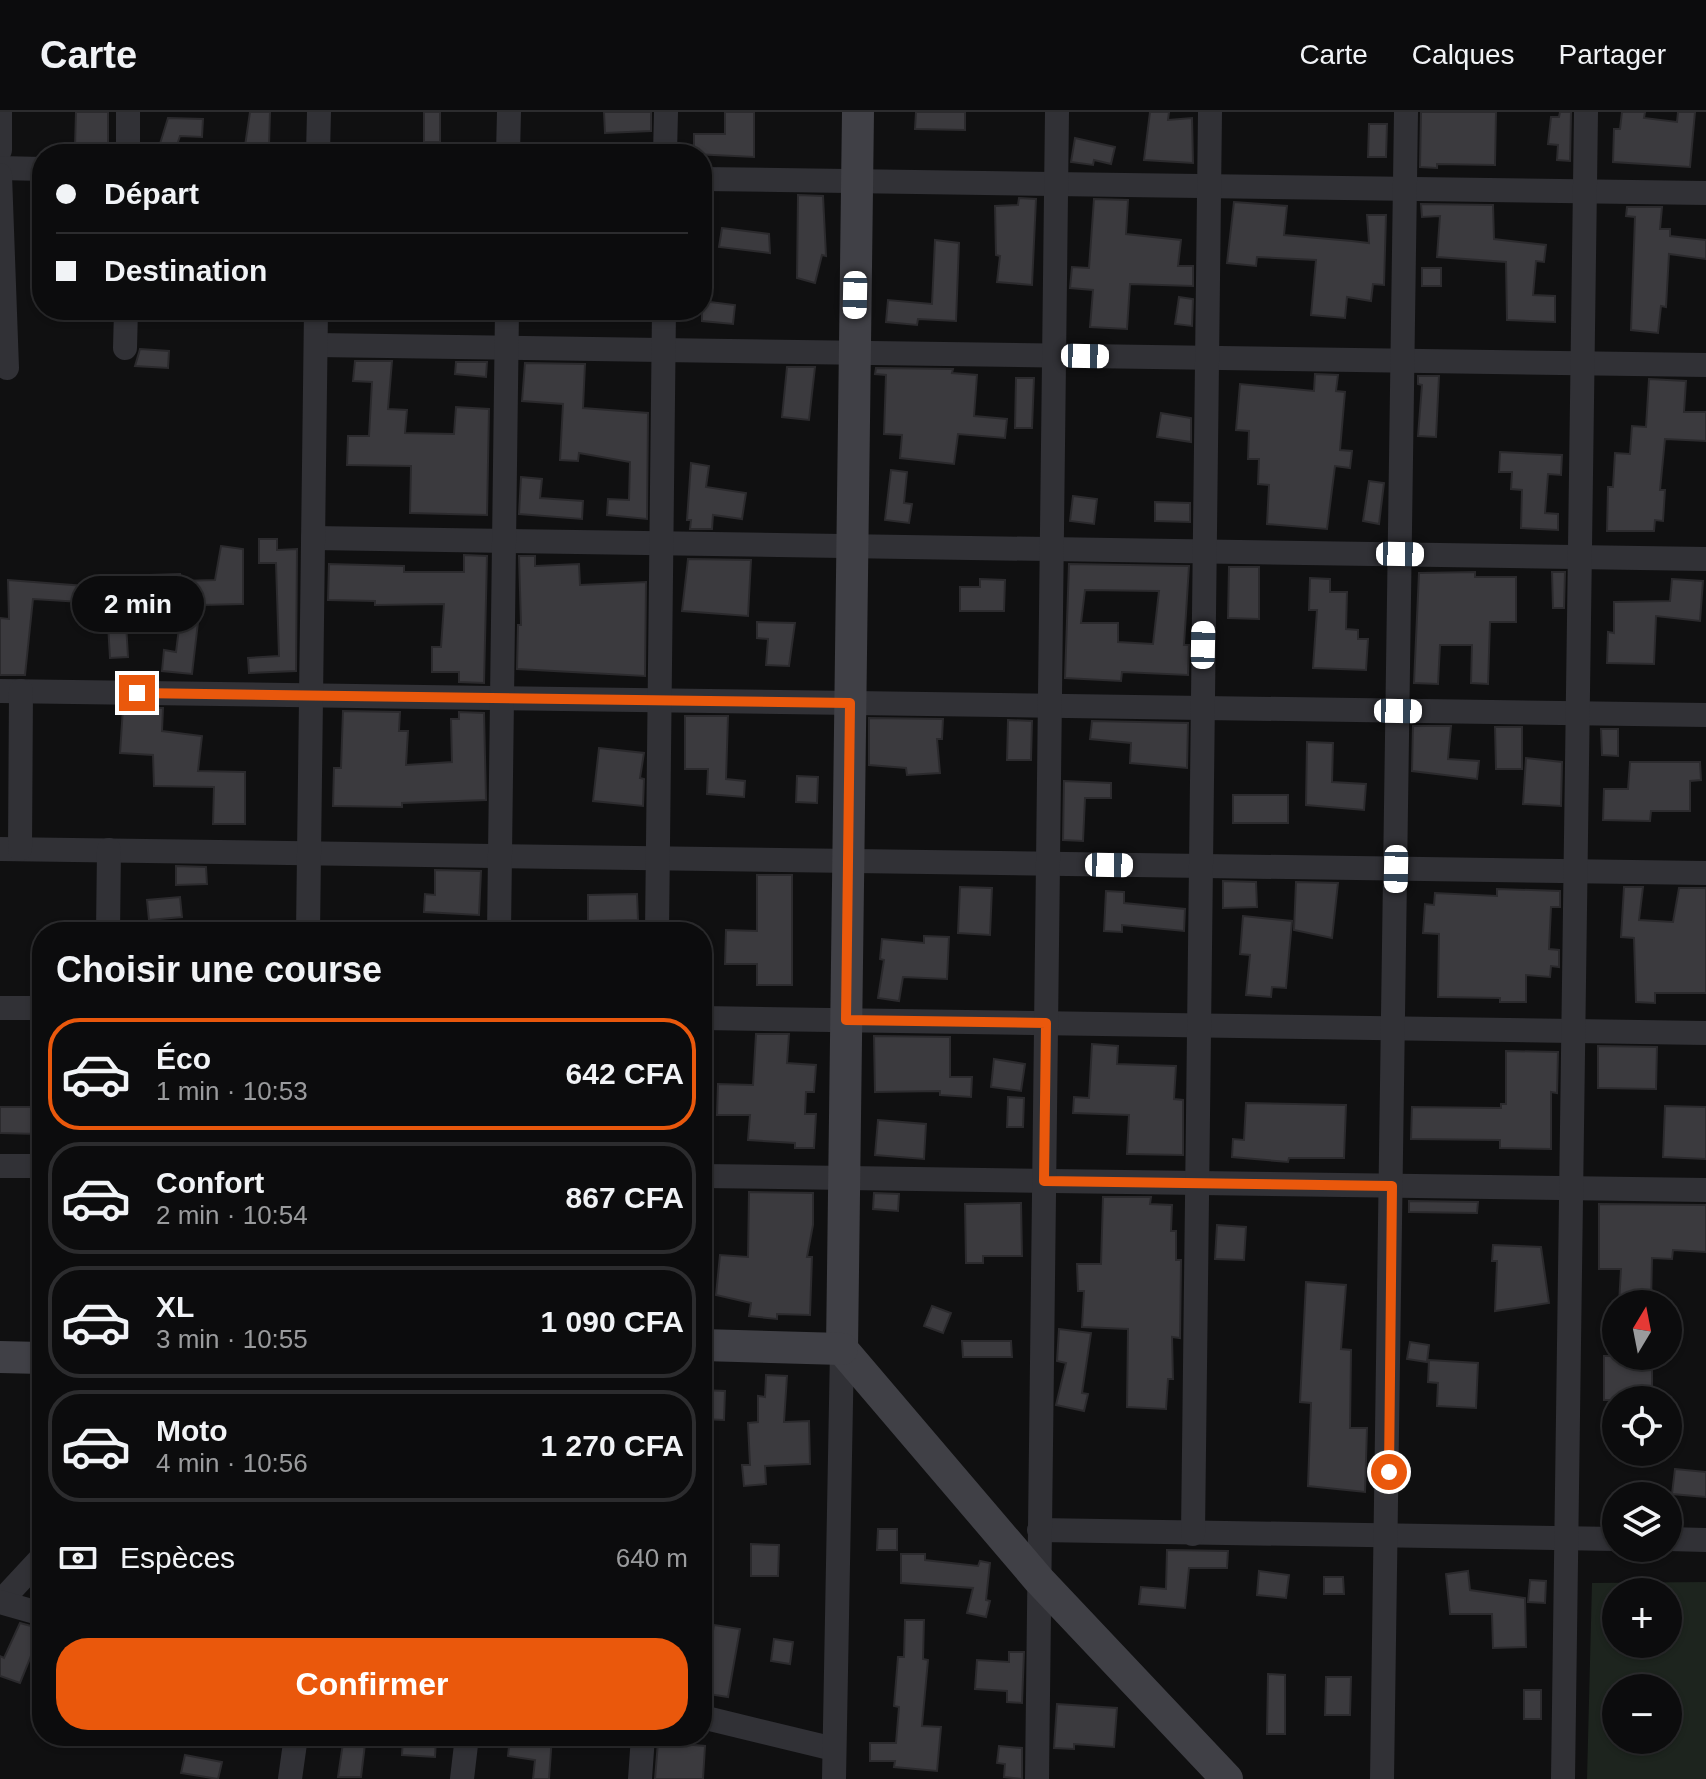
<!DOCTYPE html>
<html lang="fr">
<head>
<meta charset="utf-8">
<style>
  :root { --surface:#0c0c0d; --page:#151516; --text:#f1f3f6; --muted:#9a9b9d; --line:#2c2c2e; --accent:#ea580c }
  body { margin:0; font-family:Helvetica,sans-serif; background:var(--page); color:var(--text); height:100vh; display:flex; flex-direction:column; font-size:30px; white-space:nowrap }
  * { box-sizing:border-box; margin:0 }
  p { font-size:26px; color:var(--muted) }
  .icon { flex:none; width:44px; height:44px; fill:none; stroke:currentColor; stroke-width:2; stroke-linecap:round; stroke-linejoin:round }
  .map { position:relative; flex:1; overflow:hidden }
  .details { position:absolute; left:32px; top:810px; width:680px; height:824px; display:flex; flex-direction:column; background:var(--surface); border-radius:32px; box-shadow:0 2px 6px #0004,0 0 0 2px var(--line) }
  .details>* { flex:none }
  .banner { position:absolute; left:32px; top:32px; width:680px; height:176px; border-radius:32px; box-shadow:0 2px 6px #0004,0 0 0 2px var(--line); display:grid; align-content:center; height:176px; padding:0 24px; background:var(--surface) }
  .needle { width:52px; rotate:10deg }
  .buttons { position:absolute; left:1602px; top:1178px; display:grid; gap:16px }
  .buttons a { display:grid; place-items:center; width:80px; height:80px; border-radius:50%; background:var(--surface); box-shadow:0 2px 6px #0004,0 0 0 2px var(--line); font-size:40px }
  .end { position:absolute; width:36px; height:36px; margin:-18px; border:10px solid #ea580c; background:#fff; box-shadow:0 0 0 4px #fff }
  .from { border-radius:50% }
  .bubble { position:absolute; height:56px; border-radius:28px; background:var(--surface); box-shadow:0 2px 6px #0004,0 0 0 2px var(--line); font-size:26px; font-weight:700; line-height:56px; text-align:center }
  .car { position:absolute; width:24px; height:48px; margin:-24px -12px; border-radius:10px; box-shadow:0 0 6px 2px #0007; background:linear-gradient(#fff 24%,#345 0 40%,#fff 0 76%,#345 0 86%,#fff 0) }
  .banner b { display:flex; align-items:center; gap:28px; height:76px; font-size:30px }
  .banner b+b { border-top:2px solid var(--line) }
  .banner i { width:20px; height:20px; background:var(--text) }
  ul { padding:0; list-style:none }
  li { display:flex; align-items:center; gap:24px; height:112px; margin:0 16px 12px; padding:0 8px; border:4px solid var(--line); border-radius:32px }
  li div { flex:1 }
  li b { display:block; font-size:30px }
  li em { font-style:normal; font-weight:700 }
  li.on { border-color:var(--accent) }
  li>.icon { width:72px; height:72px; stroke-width:1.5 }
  h2 { padding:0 24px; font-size:36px; line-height:96px }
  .pay { display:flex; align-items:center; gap:20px; height:88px; padding:0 24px; font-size:30px }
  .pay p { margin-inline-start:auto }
  .action { display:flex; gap:16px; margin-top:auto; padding:16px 24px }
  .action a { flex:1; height:92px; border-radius:32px; background:var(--accent); color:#fff; font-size:32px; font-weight:700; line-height:92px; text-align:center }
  header { display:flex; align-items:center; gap:48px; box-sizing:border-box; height:112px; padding:0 40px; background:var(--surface); border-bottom:2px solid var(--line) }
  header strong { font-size:38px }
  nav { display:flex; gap:44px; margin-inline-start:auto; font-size:28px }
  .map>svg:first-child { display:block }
  .green { fill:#1d241e; fill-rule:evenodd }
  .building { fill:#3b3a3e; stroke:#2b2a2d; stroke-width:2; fill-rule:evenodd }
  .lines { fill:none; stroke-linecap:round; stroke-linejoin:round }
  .street { stroke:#313136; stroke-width:24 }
  .secondary { stroke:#404046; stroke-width:32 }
  .route { stroke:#ea580c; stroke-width:10 }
</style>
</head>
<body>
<header>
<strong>Carte</strong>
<nav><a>Carte</a><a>Calques</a><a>Partager</a></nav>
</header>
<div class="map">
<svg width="1706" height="1667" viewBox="0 0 1706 1667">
  <rect width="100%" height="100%" fill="#101011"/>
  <path class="green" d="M1706,1470V1667H1587L1592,1471ZM1616,1480H1668V1532H1616ZM1616,1576H1668V1628H1616Z"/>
  <g class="building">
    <polygon points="76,0 108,0 108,36 75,35"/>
    <polygon points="250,0 270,0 269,34 245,34"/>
    <rect x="424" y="0" width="16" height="30"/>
    <polygon points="604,0 651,0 651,19 605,21"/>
    <polygon points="725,0 754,0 754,45 694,42 694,22 725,22"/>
    <polygon points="916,0 965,0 965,18 915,17"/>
    <polygon points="1150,0 1169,0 1168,8 1192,6 1193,51 1144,48"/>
    <polygon points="1421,0 1496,0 1495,53 1437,52 1437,56 1420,55"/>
    <polygon points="1560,0 1571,0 1570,49 1557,48 1558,33 1548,32 1551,5 1559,5"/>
    <polygon points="1622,0 1645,0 1644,6 1677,10 1678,0 1695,0 1690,55 1613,50 1614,17 1620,17"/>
    <polygon points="168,6 203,7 202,25 180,24 175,39 159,35"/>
    <polygon points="1369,12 1387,12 1386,45 1368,45"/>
    <polygon points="1075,26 1115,35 1111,52 1094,48 1093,53 1071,50"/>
    <polygon points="798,83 823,84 826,144 822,143 815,171 797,166"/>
    <polygon points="1019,86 1036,87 1032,173 997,170 1000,144 996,143 995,94 1018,93"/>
    <polygon points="1094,87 1128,88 1126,122 1181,128 1178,154 1193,154 1193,174 1130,172 1127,217 1090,215 1093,178 1070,176 1072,155 1089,156"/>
    <polygon points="1234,90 1287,94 1284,123 1352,129 1369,131 1367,103 1386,103 1384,173 1373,172 1371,189 1347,185 1345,206 1311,203 1316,148 1257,145 1256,154 1227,151"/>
    <polygon points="1421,92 1493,93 1494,127 1546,133 1544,150 1536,149 1533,183 1555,184 1555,210 1507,208 1506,150 1437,145 1440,104 1422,105"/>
    <polygon points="1627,95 1662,95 1660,117 1670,117 1670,124 1706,128 1706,147 1669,142 1666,195 1661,194 1658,221 1631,218 1635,105 1626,104"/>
    <polygon points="722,116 769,122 770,141 719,135"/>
    <polygon points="935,128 959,131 956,209 918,207 917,213 886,210 888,188 932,192"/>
    <rect x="1422" y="156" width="19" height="18"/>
    <polygon points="1179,185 1193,187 1192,214 1175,212"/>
    <polygon points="702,189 735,193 733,212 702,209"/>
    <polygon points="140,237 169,239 168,256 135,254"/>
    <polygon points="355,249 392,249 388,297 407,298 405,321 454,322 456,295 489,297 487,403 410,401 411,354 347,353 348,324 369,324 372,270 353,269"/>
    <polygon points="456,250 487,250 486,265 455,262"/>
    <polygon points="525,251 585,252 583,296 648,301 647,407 607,403 608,387 629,388 630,350 579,341 578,349 560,348 563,292 522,289"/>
    <polygon points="787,255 815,255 809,308 782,305"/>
    <polygon points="876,256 953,257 952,261 977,263 974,304 1007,307 1005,326 958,322 954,352 900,346 902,323 884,322 886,263 875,262"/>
    <polygon points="1315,262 1338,263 1336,279 1345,280 1340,338 1352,339 1350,356 1335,354 1327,417 1267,412 1269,373 1258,372 1259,347 1248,347 1249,319 1236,318 1240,272 1314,279"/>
    <polygon points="1418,264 1439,264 1436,325 1418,324 1422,273 1418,272"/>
    <polygon points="1016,266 1034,266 1032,316 1015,316"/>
    <polygon points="1649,267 1686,269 1684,300 1706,300 1706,329 1665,327 1660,378 1665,378 1663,409 1655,408 1654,419 1607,419 1608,375 1613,375 1615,341 1630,342 1632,314 1646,315"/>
    <polygon points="1161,301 1191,306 1191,330 1157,325"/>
    <polygon points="1500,340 1562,343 1561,363 1548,362 1545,401 1558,402 1558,418 1521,416 1522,378 1511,377 1512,360 1499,360"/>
    <polygon points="691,351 709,354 706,375 746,381 742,407 713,403 712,417 690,417 691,408 687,408"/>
    <polygon points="891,358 907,360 904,391 912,392 909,411 885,408"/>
    <polygon points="521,365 542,367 540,386 583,389 582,407 519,402"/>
    <polygon points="1369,369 1384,371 1379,412 1363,409"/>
    <polygon points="1073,384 1097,387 1094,412 1070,409"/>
    <polygon points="1155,390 1190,391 1190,410 1155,409"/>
    <polygon points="259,427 277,427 277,438 297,437 296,559 249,561 248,546 279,544 276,451 259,451"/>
    <polygon points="221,434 243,437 243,492 200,493 192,562 162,559 164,538 176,540 182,492 151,493 150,463 180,462 180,469 215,468"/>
    <polygon points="464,443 487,444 484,571 459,570 459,560 432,560 432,535 441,535 444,492 375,493 375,489 328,488 329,452 404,454 404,460 464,460"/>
    <polygon points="519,444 535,444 535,454 579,452 580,473 646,470 645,564 517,557 518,513 521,513"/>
    <polygon points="688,447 751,448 748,504 682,499"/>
    <path d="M1069,452L1189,454L1184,533H1189L1188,563L1122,560L1121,569L1065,566ZM1085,478L1159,479L1153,532L1118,530V511H1081Z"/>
    <polygon points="1229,455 1259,455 1259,507 1228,506"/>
    <polygon points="1475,460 1475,465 1516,465 1516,510 1490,510 1488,572 1471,571 1472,533 1440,533 1438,572 1414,571 1419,461"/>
    <polygon points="1552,460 1565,460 1564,496 1553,496"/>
    <polygon points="1310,466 1330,467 1330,480 1347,480 1346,517 1358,518 1358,527 1368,527 1366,558 1313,556 1317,498 1309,498"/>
    <polygon points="980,467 1005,468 1004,499 960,499 960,475 980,475"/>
    <polygon points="1672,467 1703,469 1700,509 1656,504 1654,552 1607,551 1608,520 1614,521 1614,490 1670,489"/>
    <polygon points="8,468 98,475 97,491 33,487 25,563 0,563 0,506 9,507"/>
    <polygon points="757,510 795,511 789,554 766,553 768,527 757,526"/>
    <polygon points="126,511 128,545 110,546 108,512"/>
    <polygon points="123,596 163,596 162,619 202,624 198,659 245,660 245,712 213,712 214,675 154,674 153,643 120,641"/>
    <polygon points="343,599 400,600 399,619 408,619 406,653 452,650 451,607 459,607 459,600 484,601 486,688 402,691 402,695 333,694 334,656 341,656"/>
    <polygon points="685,604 728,604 726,667 745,669 744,685 707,682 708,657 685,657"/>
    <polygon points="869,606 943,607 942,627 937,627 940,661 907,663 906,656 869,653"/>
    <polygon points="1008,608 1032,609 1031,648 1007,648"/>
    <polygon points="1092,609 1188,611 1187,656 1130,651 1131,631 1090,627"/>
    <polygon points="1413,614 1451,614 1448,647 1479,649 1477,667 1412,659"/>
    <polygon points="1495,615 1522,615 1522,657 1496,657"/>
    <polygon points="1601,617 1618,617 1618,644 1602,643"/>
    <polygon points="1307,630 1333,631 1332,670 1366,672 1364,698 1306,693"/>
    <polygon points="599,636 644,641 640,666 644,667 643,694 593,689"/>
    <polygon points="1526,646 1562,650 1561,694 1523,692"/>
    <polygon points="1630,650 1700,650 1701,668 1690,669 1690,699 1651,699 1650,709 1603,708 1604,677 1628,677"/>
    <polygon points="797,664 818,665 817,691 796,690"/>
    <polygon points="1064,669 1111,671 1111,686 1085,686 1083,729 1063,728"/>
    <rect x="1233" y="683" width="55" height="28"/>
    <polygon points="176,754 206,755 207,772 176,773"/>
    <polygon points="435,758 481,759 479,803 424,800 425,782 435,783"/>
    <polygon points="757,763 792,763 792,873 757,873 757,852 725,852 726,818 757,819"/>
    <polygon points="1223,769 1256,770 1257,795 1223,796"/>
    <polygon points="1296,770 1338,771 1332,826 1294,818"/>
    <polygon points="960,775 992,776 990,823 958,821"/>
    <polygon points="1624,775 1643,775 1639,808 1673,810 1679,776 1706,776 1706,881 1655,881 1655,891 1636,890 1634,826 1621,825"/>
    <polygon points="1497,777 1560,779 1560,795 1551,795 1549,837 1559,838 1559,855 1551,854 1550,865 1526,863 1526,890 1500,890 1500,886 1438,885 1439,822 1423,821 1425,792 1434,793 1435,781 1497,784"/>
    <polygon points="1106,779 1124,780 1124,791 1185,797 1184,819 1122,813 1122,820 1104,819"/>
    <polygon points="637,782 638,808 588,809 588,783"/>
    <polygon points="180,785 182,805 149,808 147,788"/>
    <polygon points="1243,804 1292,809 1286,876 1272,875 1271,885 1246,883 1250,843 1240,842"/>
    <polygon points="924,824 949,825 947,867 903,865 899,889 878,886 884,848 880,847 882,827 924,831"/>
    <polygon points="756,922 789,922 787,951 816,953 814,980 806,980 805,1002 816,1002 814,1036 795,1036 795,1031 748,1028 750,1003 717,1003 718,972 753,973"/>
    <polygon points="874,924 950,925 950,965 972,965 971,985 940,983 940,979 875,980"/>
    <polygon points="1092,932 1118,934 1117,952 1176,954 1174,987 1183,988 1183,1043 1127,1042 1129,1003 1073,1001 1074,985 1089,986"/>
    <polygon points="1598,934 1657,935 1656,977 1598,976"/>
    <polygon points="1506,939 1558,940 1557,981 1551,980 1551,1037 1500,1036 1500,1028 1411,1027 1412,995 1501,996 1501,992 1506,992"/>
    <polygon points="994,947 1025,952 1021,979 991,975"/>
    <polygon points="1008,985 1024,986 1023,1015 1007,1015"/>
    <polygon points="1246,991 1346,993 1344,1046 1289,1046 1288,1050 1232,1045 1233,1027 1244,1028"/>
    <polygon points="1665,994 1706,995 1706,1047 1663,1045"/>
    <polygon points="0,995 38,995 38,1022 0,1021"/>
    <polygon points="878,1008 926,1012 924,1047 875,1043"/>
    <polygon points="749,1080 813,1081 813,1113 807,1145 812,1145 810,1203 777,1202 777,1207 749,1204 751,1191 716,1183 720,1143 748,1145"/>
    <polygon points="874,1081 899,1082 898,1099 873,1097"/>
    <polygon points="1103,1085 1151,1085 1150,1092 1172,1093 1171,1119 1176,1119 1176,1148 1181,1148 1180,1226 1172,1225 1173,1267 1168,1267 1166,1297 1127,1295 1128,1217 1082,1215 1084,1179 1078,1179 1077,1152 1101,1152"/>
    <polygon points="1409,1089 1478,1090 1477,1101 1409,1100"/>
    <polygon points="1021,1091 1022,1144 983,1144 983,1151 966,1151 965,1092"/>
    <polygon points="1599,1092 1706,1093 1706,1140 1673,1138 1672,1147 1652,1146 1651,1192 1619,1192 1621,1157 1599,1157"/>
    <polygon points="1217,1113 1246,1115 1244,1148 1215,1147"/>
    <polygon points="1493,1133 1541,1135 1549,1191 1495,1199 1497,1149 1492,1149"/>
    <polygon points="1306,1170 1346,1173 1341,1237 1351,1238 1350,1316 1367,1316 1365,1380 1308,1374 1311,1291 1300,1290"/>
    <polygon points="932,1194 951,1201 943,1221 924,1214"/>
    <polygon points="1059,1217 1091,1221 1082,1281 1088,1282 1084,1299 1056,1293 1066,1251 1057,1249"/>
    <polygon points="962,1229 1011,1229 1012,1245 963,1245"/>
    <polygon points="1410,1230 1429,1233 1427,1250 1407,1247"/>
    <rect x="1604" y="1244" width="48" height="44"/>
    <polygon points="1429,1248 1478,1251 1476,1296 1437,1294 1438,1271 1428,1270"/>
    <polygon points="766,1263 787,1264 784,1310 809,1309 810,1352 765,1354 766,1372 744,1374 742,1353 750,1353 748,1311 758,1310 758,1284 765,1285"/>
    <polygon points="702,1278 725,1279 724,1308 702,1307"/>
    <polygon points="1675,1357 1706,1360 1706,1385 1672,1382"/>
    <polygon points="878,1417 897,1417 897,1438 877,1438"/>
    <polygon points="751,1432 779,1433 778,1464 751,1464"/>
    <polygon points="1167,1438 1228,1439 1227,1456 1189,1456 1185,1496 1139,1492 1141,1475 1166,1477"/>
    <polygon points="901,1442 925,1442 925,1448 978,1454 980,1449 990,1451 986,1488 990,1489 986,1505 967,1501 973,1476 901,1471"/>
    <polygon points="1259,1459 1289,1463 1286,1486 1257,1483"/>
    <polygon points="1468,1459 1470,1478 1525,1486 1526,1535 1493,1536 1492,1502 1450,1502 1446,1462"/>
    <polygon points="1324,1465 1343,1465 1344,1482 1324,1482"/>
    <polygon points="1530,1468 1546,1469 1545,1491 1528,1490"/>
    <polygon points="905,1508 924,1508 923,1547 928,1548 922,1614 941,1615 937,1659 894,1655 895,1649 870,1649 870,1631 896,1631 899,1595 894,1594 898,1545 904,1545"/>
    <polygon points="20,1511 42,1517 20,1571 0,1564 0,1544 4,1546"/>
    <polygon points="714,1513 740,1517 728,1585 702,1581 702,1553 707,1553"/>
    <polygon points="774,1527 793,1530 790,1552 771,1549"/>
    <polygon points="1009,1540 1024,1540 1022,1591 1007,1590 1007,1579 975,1577 977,1548 1009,1550"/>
    <polygon points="1268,1562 1285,1563 1285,1622 1267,1622"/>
    <polygon points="1326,1565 1351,1565 1350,1603 1325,1603"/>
    <rect x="1524" y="1578" width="17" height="29"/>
    <polygon points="1057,1592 1117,1596 1114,1635 1074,1632 1074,1637 1054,1636"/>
    <polygon points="344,1624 366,1624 361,1665 338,1665"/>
    <polygon points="510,1624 534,1627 534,1624 552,1624 549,1667 533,1667 535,1648 508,1644"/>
    <polygon points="403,1625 436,1627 435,1645 402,1643"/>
    <polygon points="658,1630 705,1634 703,1667 655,1667"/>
    <polygon points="999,1634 1022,1636 1022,1667 1004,1665 1005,1652 997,1651"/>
    <polygon points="185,1643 222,1650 218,1667 181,1661"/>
  </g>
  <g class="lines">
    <g class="street">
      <polyline points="0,38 0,0"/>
      <polyline points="128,42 128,0"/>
      <polyline points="318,42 319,0"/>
      <polyline points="508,42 509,0"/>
      <polyline points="665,42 666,0"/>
      <polyline points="0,56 42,57"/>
      <polyline points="0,63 7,256"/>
      <polyline points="702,67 1706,81"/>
      <polyline points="316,233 1706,253"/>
      <polyline points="125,236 126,198"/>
      <polyline points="313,426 1706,447"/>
      <polyline points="0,579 1706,603"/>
      <polyline points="0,737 1706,761"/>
      <polyline points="20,737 21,579"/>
      <polyline points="108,820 109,738"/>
      <polyline points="308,820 316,198"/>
      <polyline points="499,820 507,198"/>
      <polyline points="657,820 664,198"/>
      <polyline points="0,896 42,896"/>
      <polyline points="702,906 1706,921"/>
      <polyline points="0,1054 42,1054"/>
      <polyline points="702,1064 1706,1078"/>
      <polyline points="1039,1418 1616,1427"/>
      <polyline points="1193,1422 1210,0"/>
      <polyline points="1668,1427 1706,1428"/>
      <polyline points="0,1490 42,1445"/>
      <polyline points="0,1490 42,1502"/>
      <polyline points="702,1605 834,1637"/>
      <polyline points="290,1667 296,1624"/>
      <polyline points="462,1667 467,1624"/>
      <polyline points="640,1667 643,1624"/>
      <polyline points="834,1667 842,1237"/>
      <polyline points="1037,1667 1057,0"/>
      <polyline points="1382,1667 1406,0"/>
      <polyline points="1563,1667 1586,0"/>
    </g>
    <g class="secondary">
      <polyline points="858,0 842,1237 1039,1468 1227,1667"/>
      <polyline points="702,1233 842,1237"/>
      <polyline points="0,1245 42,1246"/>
    </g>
  </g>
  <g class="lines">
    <polyline class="route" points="137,581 850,591 846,908 1046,911 1044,1069 1392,1074 1389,1360"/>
  </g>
</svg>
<div class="buttons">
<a><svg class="needle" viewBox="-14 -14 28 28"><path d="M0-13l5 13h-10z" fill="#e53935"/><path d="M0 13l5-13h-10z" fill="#9a9b9d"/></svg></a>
<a><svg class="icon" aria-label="locate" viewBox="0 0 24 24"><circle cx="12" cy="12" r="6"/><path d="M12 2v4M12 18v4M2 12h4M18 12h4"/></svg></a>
<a><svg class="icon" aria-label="layers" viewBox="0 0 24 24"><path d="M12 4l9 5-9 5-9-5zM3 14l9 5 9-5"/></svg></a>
<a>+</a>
<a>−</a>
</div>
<i class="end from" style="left:1389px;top:1360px"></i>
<i class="end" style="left:137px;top:581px"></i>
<div class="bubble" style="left:72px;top:464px;width:132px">2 min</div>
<i class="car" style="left:855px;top:183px;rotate:181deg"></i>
<i class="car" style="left:1085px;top:244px;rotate:91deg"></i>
<i class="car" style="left:1400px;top:442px;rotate:91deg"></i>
<i class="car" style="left:1203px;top:533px;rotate:1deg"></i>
<i class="car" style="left:1398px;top:599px;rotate:91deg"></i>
<i class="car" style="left:1109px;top:753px;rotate:91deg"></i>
<i class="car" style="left:1396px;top:757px;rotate:181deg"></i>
<div class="banner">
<b><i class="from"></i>Départ</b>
<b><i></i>Destination</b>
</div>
<section class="details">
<h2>Choisir une course</h2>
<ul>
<li class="on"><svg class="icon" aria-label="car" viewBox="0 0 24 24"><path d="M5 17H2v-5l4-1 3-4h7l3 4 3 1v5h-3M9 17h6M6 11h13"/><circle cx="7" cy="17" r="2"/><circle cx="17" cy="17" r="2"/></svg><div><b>Éco</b><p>1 min · 10:53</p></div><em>642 CFA</em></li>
<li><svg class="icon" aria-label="car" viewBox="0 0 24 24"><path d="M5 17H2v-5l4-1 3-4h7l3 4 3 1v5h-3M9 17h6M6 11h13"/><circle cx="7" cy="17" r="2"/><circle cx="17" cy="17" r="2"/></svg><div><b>Confort</b><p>2 min · 10:54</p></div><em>867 CFA</em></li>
<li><svg class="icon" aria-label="car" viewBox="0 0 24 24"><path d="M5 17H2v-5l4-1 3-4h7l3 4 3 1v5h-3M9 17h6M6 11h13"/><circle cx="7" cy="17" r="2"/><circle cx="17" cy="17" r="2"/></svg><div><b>XL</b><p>3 min · 10:55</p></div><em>1 090 CFA</em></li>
<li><svg class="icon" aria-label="car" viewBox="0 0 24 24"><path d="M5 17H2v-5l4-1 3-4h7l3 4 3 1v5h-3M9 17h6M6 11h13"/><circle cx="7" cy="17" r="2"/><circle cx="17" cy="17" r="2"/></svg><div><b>Moto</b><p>4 min · 10:56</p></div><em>1 270 CFA</em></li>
</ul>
<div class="pay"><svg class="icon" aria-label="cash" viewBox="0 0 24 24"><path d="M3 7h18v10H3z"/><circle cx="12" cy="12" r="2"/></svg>Espèces<p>640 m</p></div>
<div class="action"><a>Confirmer</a></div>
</section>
</div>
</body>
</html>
